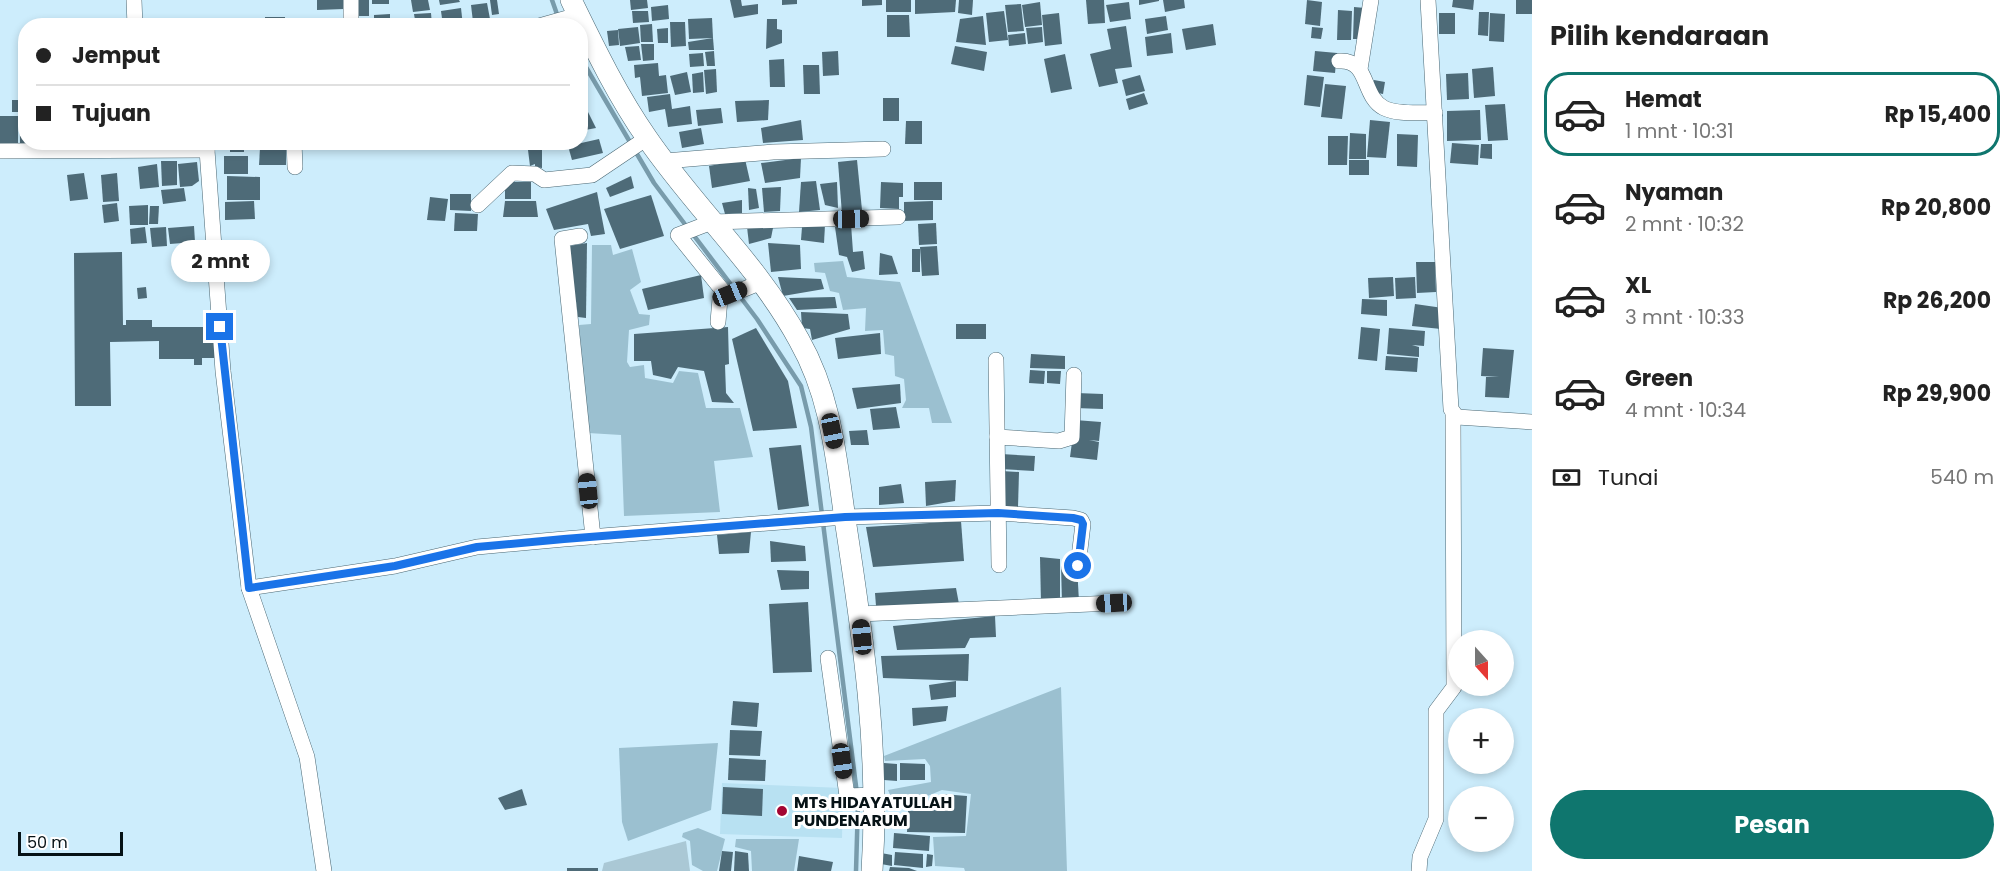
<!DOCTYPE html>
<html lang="id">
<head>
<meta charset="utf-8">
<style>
  :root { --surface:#fff; --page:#f6f6f6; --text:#222; --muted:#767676; --line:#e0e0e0; --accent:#0f766e }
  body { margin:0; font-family:Poppins,sans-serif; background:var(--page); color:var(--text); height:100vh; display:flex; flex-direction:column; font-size:22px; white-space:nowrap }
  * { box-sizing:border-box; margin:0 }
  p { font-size:20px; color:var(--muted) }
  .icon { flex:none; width:33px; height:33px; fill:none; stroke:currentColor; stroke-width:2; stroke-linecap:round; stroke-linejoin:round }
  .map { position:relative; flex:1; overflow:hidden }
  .side { display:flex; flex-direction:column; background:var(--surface); width:480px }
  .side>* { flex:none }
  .guide { position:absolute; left:18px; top:18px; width:570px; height:132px; border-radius:24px; box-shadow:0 3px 9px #0003; display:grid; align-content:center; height:132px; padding:0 18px; background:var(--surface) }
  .needle { width:39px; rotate:159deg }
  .buttons { position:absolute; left:1448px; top:630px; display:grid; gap:12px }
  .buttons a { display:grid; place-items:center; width:66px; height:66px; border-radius:50%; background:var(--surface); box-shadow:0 3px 9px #0003; font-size:30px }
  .scale { position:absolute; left:18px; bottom:15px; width:105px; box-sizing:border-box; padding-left:6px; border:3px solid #061216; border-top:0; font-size:16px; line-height:21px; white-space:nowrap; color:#061216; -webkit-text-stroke:4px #fff; paint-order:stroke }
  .end { position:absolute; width:27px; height:27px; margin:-14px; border:8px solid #1a73e8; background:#fff; box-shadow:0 0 0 3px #fff }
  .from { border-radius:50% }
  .bubble { position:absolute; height:42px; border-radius:21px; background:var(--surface); box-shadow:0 3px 9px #0003; font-size:20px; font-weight:700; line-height:42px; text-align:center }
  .car { position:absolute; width:18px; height:36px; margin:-18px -9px; border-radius:8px; box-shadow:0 0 4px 2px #0007; background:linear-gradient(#222 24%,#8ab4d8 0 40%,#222 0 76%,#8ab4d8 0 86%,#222 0) }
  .guide b { display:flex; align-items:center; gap:21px; height:57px; font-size:22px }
  .guide b+b { border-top:2px solid var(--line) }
  .guide i { width:15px; height:15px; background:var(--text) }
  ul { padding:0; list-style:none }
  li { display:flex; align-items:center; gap:18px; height:84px; margin:0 12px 9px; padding:0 6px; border:3px solid transparent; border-radius:24px }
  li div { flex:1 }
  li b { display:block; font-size:22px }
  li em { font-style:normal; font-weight:700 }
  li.current { border-color:var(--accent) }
  li>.icon { width:54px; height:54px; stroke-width:1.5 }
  h2 { padding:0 18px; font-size:27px; line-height:72px }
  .pay { display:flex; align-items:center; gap:15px; height:66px; padding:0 18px; font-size:22px }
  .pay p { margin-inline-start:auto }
  .button { display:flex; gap:12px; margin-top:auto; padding:12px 18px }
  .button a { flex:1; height:69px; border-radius:36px; background:var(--accent); color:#fff; font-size:24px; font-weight:700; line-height:69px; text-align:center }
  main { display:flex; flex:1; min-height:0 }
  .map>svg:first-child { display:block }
  .built { fill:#b8e1f2 }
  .green { fill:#aac8d5 }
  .forest { fill:#9bc0d0 }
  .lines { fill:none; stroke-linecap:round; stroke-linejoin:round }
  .stream { stroke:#789bab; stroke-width:4.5 }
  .building { fill:#4e6b78 }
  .street-casing { stroke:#4a6773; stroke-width:16 }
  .secondary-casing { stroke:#4a6773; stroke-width:22 }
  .street { stroke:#fff; stroke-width:15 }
  .secondary { stroke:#fff; stroke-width:21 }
  .route { stroke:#1a73e8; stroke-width:8 }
  .poi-dot { fill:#a30532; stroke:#fff; stroke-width:2 }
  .labels { text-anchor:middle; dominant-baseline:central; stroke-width:6; stroke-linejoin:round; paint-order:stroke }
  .poi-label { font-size:16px; font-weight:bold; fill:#061216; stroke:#fff; text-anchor:start }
</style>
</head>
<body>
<main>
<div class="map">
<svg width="1532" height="871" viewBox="0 0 1532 871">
  <rect width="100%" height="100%" fill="#cdedfc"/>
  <polygon class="built" points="722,783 843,788 842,838 720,834"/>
  <polygon class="green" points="686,841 690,871 602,871 604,863"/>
  <g class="forest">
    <polygon points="592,245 611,245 613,255 632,249 641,282 630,290 639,314 650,315 649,325 629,330 627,362 630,367 644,365 645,378 673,383 679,371 698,373 706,408 740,408 753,457 714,461 720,512 624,516 621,435 588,433 579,325 591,324"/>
    <polygon points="843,261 847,277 900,282 952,423 932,423 929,408 902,408 906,400 904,379 895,376 894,356 885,354 883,330 865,331 866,308 843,310 839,293 830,291 825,273 815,272 814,263"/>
    <polygon points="1061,687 1067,871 965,871 964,868 935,866 933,837 966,836 971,794 942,790 896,809 888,790 931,782 930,766 925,759 885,761 884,756"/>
    <polygon points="718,743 711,810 628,841 622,822 619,748"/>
    <polygon points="698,828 725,839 717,871 703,871 692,865 690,841 682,837 683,833"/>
    <polygon points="736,839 799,839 794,871 752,871 751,851 735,847"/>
  </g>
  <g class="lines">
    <g class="stream">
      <polyline points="552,0 558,17"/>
      <polyline points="580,57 654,183 687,227"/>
      <polyline points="692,233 757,319 801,386 811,427 858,802 856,871"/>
    </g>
  </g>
  <g class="building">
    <polygon points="317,0 344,0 344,9 317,10"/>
    <polygon points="356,0 369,0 369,16 355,16"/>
    <rect x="372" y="0" width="17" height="4"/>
    <polygon points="411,0 428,0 430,10 413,12"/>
    <polygon points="439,0 459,0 460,2 440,5"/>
    <polygon points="490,0 497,0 499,14 492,15"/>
    <polygon points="630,0 647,0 648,8 631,10"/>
    <polygon points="730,0 741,0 742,6 758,4 758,14 734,18"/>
    <polygon points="782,0 797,0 797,4 782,5"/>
    <polygon points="862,0 882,0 882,5 862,6"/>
    <rect x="886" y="0" width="25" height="12"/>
    <polygon points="915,0 956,0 955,12 915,14"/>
    <polygon points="959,0 973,0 972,15 958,13"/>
    <polygon points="1086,0 1104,0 1105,23 1088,24"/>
    <polygon points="1139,0 1159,0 1159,1 1139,5"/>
    <polygon points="1163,0 1184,0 1185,8 1165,12"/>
    <polygon points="1307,0 1322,2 1320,26 1305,24"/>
    <polygon points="1453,0 1474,0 1473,10 1452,7"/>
    <rect x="1516" y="0" width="16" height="14"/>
    <polygon points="1040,2 1042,25 1025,27 1022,5"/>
    <polygon points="1129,2 1131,19 1110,22 1106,5"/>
    <polygon points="487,3 490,19 473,22 471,5"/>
    <polygon points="1021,4 1024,31 1008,32 1005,5"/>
    <polygon points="668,5 669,19 652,21 651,7"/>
    <polygon points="1354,7 1365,8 1364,39 1353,39"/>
    <polygon points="461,8 463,26 443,26 441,11"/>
    <polygon points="1338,10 1352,11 1351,40 1337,40"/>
    <polygon points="632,11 648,11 649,22 633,23"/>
    <polygon points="1004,11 1008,40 989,42 986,13"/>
    <polygon points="1479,12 1489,12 1488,36 1478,35"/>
    <polygon points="431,13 432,25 416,26 414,14"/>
    <polygon points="1059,13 1062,44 1045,46 1042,15"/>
    <rect x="1439" y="13" width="16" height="21"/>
    <polygon points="1490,13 1505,14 1504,42 1489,41"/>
    <polygon points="390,14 390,26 374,26 374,15"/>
    <polygon points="887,15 909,15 910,37 887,37"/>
    <polygon points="983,16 986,45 956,42 960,19"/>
    <polygon points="1166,16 1168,30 1147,34 1145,19"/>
    <rect x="265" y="17" width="20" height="9"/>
    <polygon points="355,18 370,18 370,26 356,26"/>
    <polygon points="712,18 713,38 689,39 688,19"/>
    <polygon points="767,19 777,19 777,29 782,30 782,43 766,49"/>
    <polygon points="319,20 335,21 334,26 319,26"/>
    <polygon points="670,22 685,22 686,46 671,47"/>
    <polygon points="652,24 653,42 641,42 640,25"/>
    <polygon points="1213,24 1216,45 1186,50 1182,29"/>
    <polygon points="1126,26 1132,67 1115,69 1118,83 1099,87 1090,54 1111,49 1107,29"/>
    <polygon points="638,27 640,43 620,46 618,29"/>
    <polygon points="1042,27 1043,42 1028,44 1026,28"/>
    <polygon points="1312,27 1323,28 1321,39 1311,38"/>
    <polygon points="668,28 668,43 658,43 657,29"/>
    <polygon points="618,30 619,45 609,46 607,31"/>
    <polygon points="1025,33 1026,44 1009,46 1008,35"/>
    <polygon points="1171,33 1173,53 1147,56 1145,37"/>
    <polygon points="713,38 714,50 689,50 688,42"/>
    <polygon points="641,44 654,44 654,60 643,61"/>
    <polygon points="639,46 641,60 628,61 625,47"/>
    <polygon points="955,46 987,52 984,71 951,64"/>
    <polygon points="714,51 715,66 707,66 705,52"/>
    <polygon points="838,51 839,75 823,76 822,52"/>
    <polygon points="1315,51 1337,53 1335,73 1313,71"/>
    <polygon points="703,53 704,66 690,67 689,54"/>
    <polygon points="1065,54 1072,89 1051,93 1044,59"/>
    <polygon points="784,59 785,87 770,87 769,60"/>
    <polygon points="658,63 659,76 666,75 668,93 642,96 640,77 635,78 634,65"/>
    <polygon points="803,65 819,65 820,94 804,94"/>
    <polygon points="1493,67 1495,96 1474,98 1472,69"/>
    <polygon points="716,69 717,92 706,94 704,70"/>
    <polygon points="687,72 691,92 675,95 670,76"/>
    <polygon points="703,72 704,92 693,93 692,74"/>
    <polygon points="1468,73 1469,99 1447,100 1446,74"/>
    <polygon points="1140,75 1145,91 1126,96 1122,80"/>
    <polygon points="1307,75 1324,77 1320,107 1304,105"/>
    <polygon points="1374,80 1385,82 1383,94 1372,92"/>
    <polygon points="1325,84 1346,86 1342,119 1321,117"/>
    <polygon points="1144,93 1148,104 1129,110 1126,99"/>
    <polygon points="670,94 672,109 690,106 692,124 668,127 665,109 649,112 647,97"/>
    <rect x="883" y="98" width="16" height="23"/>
    <rect x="12" y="100" width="14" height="12"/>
    <polygon points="769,100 768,120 737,122 735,101"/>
    <polygon points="1505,104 1508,140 1488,141 1485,105"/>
    <polygon points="721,108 723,123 698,126 696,110"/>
    <polygon points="1480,110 1481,140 1447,141 1447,111"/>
    <polygon points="588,112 596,128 580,131 580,116"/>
    <polygon points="20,115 26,115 26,142 34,144 20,145"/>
    <rect x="0" y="116" width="18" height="31"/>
    <polygon points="801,120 803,140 763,143 761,128"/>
    <polygon points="1370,120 1390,122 1386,158 1367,157"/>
    <polygon points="906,121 922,121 922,144 905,144"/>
    <polygon points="701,128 704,144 682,148 679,132"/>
    <polygon points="1350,133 1366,134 1366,159 1349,159"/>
    <polygon points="1397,134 1418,135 1417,167 1397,166"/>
    <polygon points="1328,136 1348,136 1347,165 1328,165"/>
    <polygon points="599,139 603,153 572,160 568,146"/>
    <rect x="230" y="142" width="14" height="10"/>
    <polygon points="381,142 396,142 396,149 381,150"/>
    <polygon points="399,142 414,142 414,147 399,148"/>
    <polygon points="527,142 542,142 542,168 535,167 535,164 530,166"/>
    <polygon points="1452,143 1479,145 1478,165 1450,163"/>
    <polygon points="1481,144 1492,144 1492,159 1480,158"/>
    <polygon points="260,148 286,148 286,165 259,165"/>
    <rect x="224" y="156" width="24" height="18"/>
    <polygon points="801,158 800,178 765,183 761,163"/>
    <polygon points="745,159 750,181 712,188 709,166"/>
    <polygon points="857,160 862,210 842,214 838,162"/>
    <rect x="1349" y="160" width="20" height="15"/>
    <polygon points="161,161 177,161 177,185 162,186"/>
    <polygon points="197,162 199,181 192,186 180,187 178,164"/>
    <polygon points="157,164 159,187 140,189 138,167"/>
    <polygon points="84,173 88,199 70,201 67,175"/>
    <polygon points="117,173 119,201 103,202 101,175"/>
    <polygon points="227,176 260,177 260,200 227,200"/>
    <polygon points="631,176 634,188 610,197 606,188"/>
    <polygon points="816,181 820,210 799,212 801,182"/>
    <rect x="505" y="182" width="26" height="17"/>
    <polygon points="837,182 838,208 825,205 820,184"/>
    <polygon points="881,182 903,183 903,197 899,197 899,209 880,208"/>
    <rect x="914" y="182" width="28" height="18"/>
    <polygon points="781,187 780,211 764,212 762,188"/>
    <polygon points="184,188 186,201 163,204 161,190"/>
    <polygon points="748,188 756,189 759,208 749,210"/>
    <polygon points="597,192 605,234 591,236 588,224 554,230 546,209"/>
    <polygon points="450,194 471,194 471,211 450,210"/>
    <polygon points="651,195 664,236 620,249 604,209"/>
    <polygon points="430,197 448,199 445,221 427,220"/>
    <polygon points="742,200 742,213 725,214 722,203"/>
    <polygon points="254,201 255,219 225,220 225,202"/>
    <polygon points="505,201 536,201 538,217 503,217"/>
    <polygon points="933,201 933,220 904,221 904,202"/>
    <polygon points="117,203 119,221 104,223 102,205"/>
    <polygon points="148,205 148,225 130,225 129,206"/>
    <polygon points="150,206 159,206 158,224 149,224"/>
    <polygon points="455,213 478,214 477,231 454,231"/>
    <polygon points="936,223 937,244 919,245 918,224"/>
    <polygon points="851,224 853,252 863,251 865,269 852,272 847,257 839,255 835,227"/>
    <polygon points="825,225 824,243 801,240 802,227"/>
    <polygon points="194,226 195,242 170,244 168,228"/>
    <polygon points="145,227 147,243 131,244 130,229"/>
    <polygon points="166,227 167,246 152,247 150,228"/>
    <polygon points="747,227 773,228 771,238 749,244"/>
    <polygon points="587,243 586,318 578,317 569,246"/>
    <polygon points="768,243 800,245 801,269 771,272"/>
    <polygon points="937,246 939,275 922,276 920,247"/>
    <polygon points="207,248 209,267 183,269 181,250"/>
    <rect x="912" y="249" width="8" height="23"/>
    <polygon points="122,252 123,325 126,325 126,320 152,320 152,327 216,327 217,358 202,358 202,365 194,365 194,359 159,359 159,341 110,342 111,406 75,406 74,253"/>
    <polygon points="880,253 892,256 898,274 879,275"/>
    <polygon points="1416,262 1435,262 1436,292 1417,293"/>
    <polygon points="701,275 704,298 648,310 642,289"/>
    <polygon points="778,277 821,279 824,289 783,296"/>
    <polygon points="1393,277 1394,296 1369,298 1368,278"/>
    <polygon points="1415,277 1416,298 1396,299 1395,278"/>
    <polygon points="146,287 147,298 138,299 137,288"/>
    <polygon points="835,297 837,308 797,310 789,298"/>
    <polygon points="1362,299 1387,300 1387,316 1361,314"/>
    <polygon points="1415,304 1443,308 1441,329 1412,326"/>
    <polygon points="801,312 848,314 850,329 812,340 810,329 802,328"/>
    <rect x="956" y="324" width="30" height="15"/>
    <polygon points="728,327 729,364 725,365 726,393 734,403 712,402 704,371 678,367 671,379 653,375 651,361 634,361 634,334"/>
    <polygon points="1361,327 1380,329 1377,361 1358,359"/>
    <polygon points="756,328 788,381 797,428 753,431 732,339"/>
    <polygon points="1389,328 1425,331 1424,346 1412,345 1419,347 1419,357 1387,354"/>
    <polygon points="880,333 881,354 838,359 835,338"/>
    <polygon points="1483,348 1514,350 1509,398 1485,397 1486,377 1499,377 1481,376"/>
    <polygon points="1031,354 1065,356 1065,369 1030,368"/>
    <polygon points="1386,356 1418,358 1417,372 1385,370"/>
    <polygon points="1030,370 1045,371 1044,384 1029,383"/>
    <polygon points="1047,371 1061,371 1060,384 1047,383"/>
    <polygon points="900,384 901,403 857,409 852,388"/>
    <polygon points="1076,393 1103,394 1103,409 1075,408"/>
    <polygon points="896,407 900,428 873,430 870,409"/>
    <polygon points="1075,420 1101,422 1099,441 1089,440 1099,442 1097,460 1070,457"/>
    <polygon points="867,430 869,445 851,445 849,431"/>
    <polygon points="801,445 809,506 778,510 769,448"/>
    <polygon points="1001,454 1035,456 1034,471 1000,469"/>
    <polygon points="1001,471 1019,472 1018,507 1000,506"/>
    <polygon points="956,480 955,501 926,506 925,482"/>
    <polygon points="901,484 904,503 879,505 879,487"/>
    <polygon points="961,521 964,561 873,567 866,527"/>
    <polygon points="751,532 749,553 719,554 717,535"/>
    <polygon points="770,541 805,546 806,561 771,562"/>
    <polygon points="1040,557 1060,559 1060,603 1041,603"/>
    <polygon points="1061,565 1077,565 1079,602 1062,603"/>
    <polygon points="777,570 809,571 809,589 781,590"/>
    <polygon points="956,588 959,604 876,606 875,593"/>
    <polygon points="808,602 812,672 773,673 769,604"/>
    <polygon points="995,616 996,637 970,638 965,648 897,650 893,626"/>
    <polygon points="969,654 968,681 883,678 881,656"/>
    <polygon points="956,681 956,697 931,700 929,685"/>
    <polygon points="733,701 759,703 757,727 731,725"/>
    <polygon points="948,706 946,721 913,726 912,708"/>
    <polygon points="730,730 762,731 760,756 729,755"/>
    <polygon points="729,758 766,760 765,781 728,780"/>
    <polygon points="884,763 897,764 897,781 884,780"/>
    <polygon points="900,763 925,764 925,780 900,780"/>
    <polygon points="723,787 763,789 762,816 722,814"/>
    <polygon points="522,789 527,805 505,810 498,798"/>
    <polygon points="942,794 967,796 965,833 907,832 908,811 939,810"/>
    <polygon points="894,833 930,836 929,851 893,848"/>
    <polygon points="722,851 733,852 731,871 719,871"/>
    <polygon points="735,851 748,853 749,871 734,871"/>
    <polygon points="895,852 923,854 923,868 894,865"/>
    <polygon points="881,853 892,855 892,866 881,864"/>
    <polygon points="927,854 933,855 932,866 926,867"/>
    <polygon points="799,856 833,862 831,871 797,871"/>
    <polygon points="890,867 909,868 917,871 889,871"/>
    <rect x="567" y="868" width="31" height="3"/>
  </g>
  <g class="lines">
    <defs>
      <g id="street">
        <polyline points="134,0 135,26"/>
        <polyline points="1428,0 1451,409 1457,417 1532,422"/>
        <polyline points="351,26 351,0"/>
        <polyline points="539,26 578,15"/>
        <path d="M1339,61C1370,59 1361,96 1384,108C1398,115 1420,112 1435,113"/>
        <polyline points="1360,69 1371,0"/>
        <polyline points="294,142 295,167"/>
        <polyline points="207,150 223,371 249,588 307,757 324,871"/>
        <polyline points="0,151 207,150 208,142"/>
        <polyline points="665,161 773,152 883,149"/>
        <polyline points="478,205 512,173 535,174 544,180 592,175 647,138"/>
        <polyline points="580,236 562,239 593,537"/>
        <polyline points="727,296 678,235 712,222 898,217"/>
        <polyline points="718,322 720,299 759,283"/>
        <polyline points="996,360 999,565"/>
        <polyline points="997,437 1059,441 1072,437 1074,375"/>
        <polyline points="249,588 395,566 477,547 564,539 845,517 998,513 1073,518 1081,520 1083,524 1078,566"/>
        <polyline points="859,614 1114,603"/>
        <polyline points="828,658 847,796 875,795"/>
        <polyline points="1419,871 1420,857 1436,819 1436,711 1454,687 1453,414"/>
      </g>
      <path id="secondary" d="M571,0C594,47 617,95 647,138C694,207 759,266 799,340C831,396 836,457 845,519C863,636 880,753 872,871"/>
    </defs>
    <use href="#street" class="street-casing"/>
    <use href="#secondary" class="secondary-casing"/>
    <use href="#street" class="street"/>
    <use href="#secondary" class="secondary"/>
  </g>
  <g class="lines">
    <polyline class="route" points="220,327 249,588 395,566 477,547 564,539 845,517 998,513 1073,518 1081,520 1083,524 1078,566"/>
  </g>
  <circle class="poi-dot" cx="782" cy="811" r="6"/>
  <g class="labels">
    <g class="poi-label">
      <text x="794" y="802">MTs HIDAYATULLAH<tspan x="794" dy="18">PUNDENARUM</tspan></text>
    </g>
  </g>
</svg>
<div class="buttons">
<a><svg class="needle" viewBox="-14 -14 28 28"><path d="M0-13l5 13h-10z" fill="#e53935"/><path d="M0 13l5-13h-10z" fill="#767676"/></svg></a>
<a>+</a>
<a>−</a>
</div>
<div class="scale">50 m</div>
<i class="end from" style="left:1078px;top:566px"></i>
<i class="end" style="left:220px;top:327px"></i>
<div class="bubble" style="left:171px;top:240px;width:99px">2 mnt</div>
<i class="car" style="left:851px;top:219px;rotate:89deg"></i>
<i class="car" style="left:730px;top:294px;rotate:68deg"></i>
<i class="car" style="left:832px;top:431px;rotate:168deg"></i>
<i class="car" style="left:588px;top:491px;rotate:354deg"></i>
<i class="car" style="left:1114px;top:603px;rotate:267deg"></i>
<i class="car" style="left:862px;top:637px;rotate:354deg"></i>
<i class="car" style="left:842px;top:761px;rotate:172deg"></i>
<div class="guide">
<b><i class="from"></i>Jemput</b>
<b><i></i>Tujuan</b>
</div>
</div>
<section class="side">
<h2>Pilih kendaraan</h2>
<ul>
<li class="current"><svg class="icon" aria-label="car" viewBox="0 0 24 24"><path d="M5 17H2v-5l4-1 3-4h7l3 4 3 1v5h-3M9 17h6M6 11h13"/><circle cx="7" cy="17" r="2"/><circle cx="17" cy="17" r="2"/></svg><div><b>Hemat</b><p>1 mnt · 10:31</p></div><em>Rp 15,400</em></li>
<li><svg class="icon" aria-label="car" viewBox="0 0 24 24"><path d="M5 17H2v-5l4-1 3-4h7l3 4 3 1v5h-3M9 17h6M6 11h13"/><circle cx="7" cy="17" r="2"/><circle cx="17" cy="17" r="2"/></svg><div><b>Nyaman</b><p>2 mnt · 10:32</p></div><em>Rp 20,800</em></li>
<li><svg class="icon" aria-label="car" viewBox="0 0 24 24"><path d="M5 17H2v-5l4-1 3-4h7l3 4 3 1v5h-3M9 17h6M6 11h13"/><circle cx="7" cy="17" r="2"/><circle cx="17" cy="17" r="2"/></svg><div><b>XL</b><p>3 mnt · 10:33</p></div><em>Rp 26,200</em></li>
<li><svg class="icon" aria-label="car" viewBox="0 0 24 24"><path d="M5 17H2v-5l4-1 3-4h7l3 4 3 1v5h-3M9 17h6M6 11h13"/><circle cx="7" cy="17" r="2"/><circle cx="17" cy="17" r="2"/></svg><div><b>Green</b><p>4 mnt · 10:34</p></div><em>Rp 29,900</em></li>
</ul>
<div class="pay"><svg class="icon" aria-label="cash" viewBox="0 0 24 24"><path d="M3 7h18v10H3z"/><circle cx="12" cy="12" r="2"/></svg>Tunai<p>540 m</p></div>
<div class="button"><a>Pesan</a></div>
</section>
</main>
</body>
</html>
